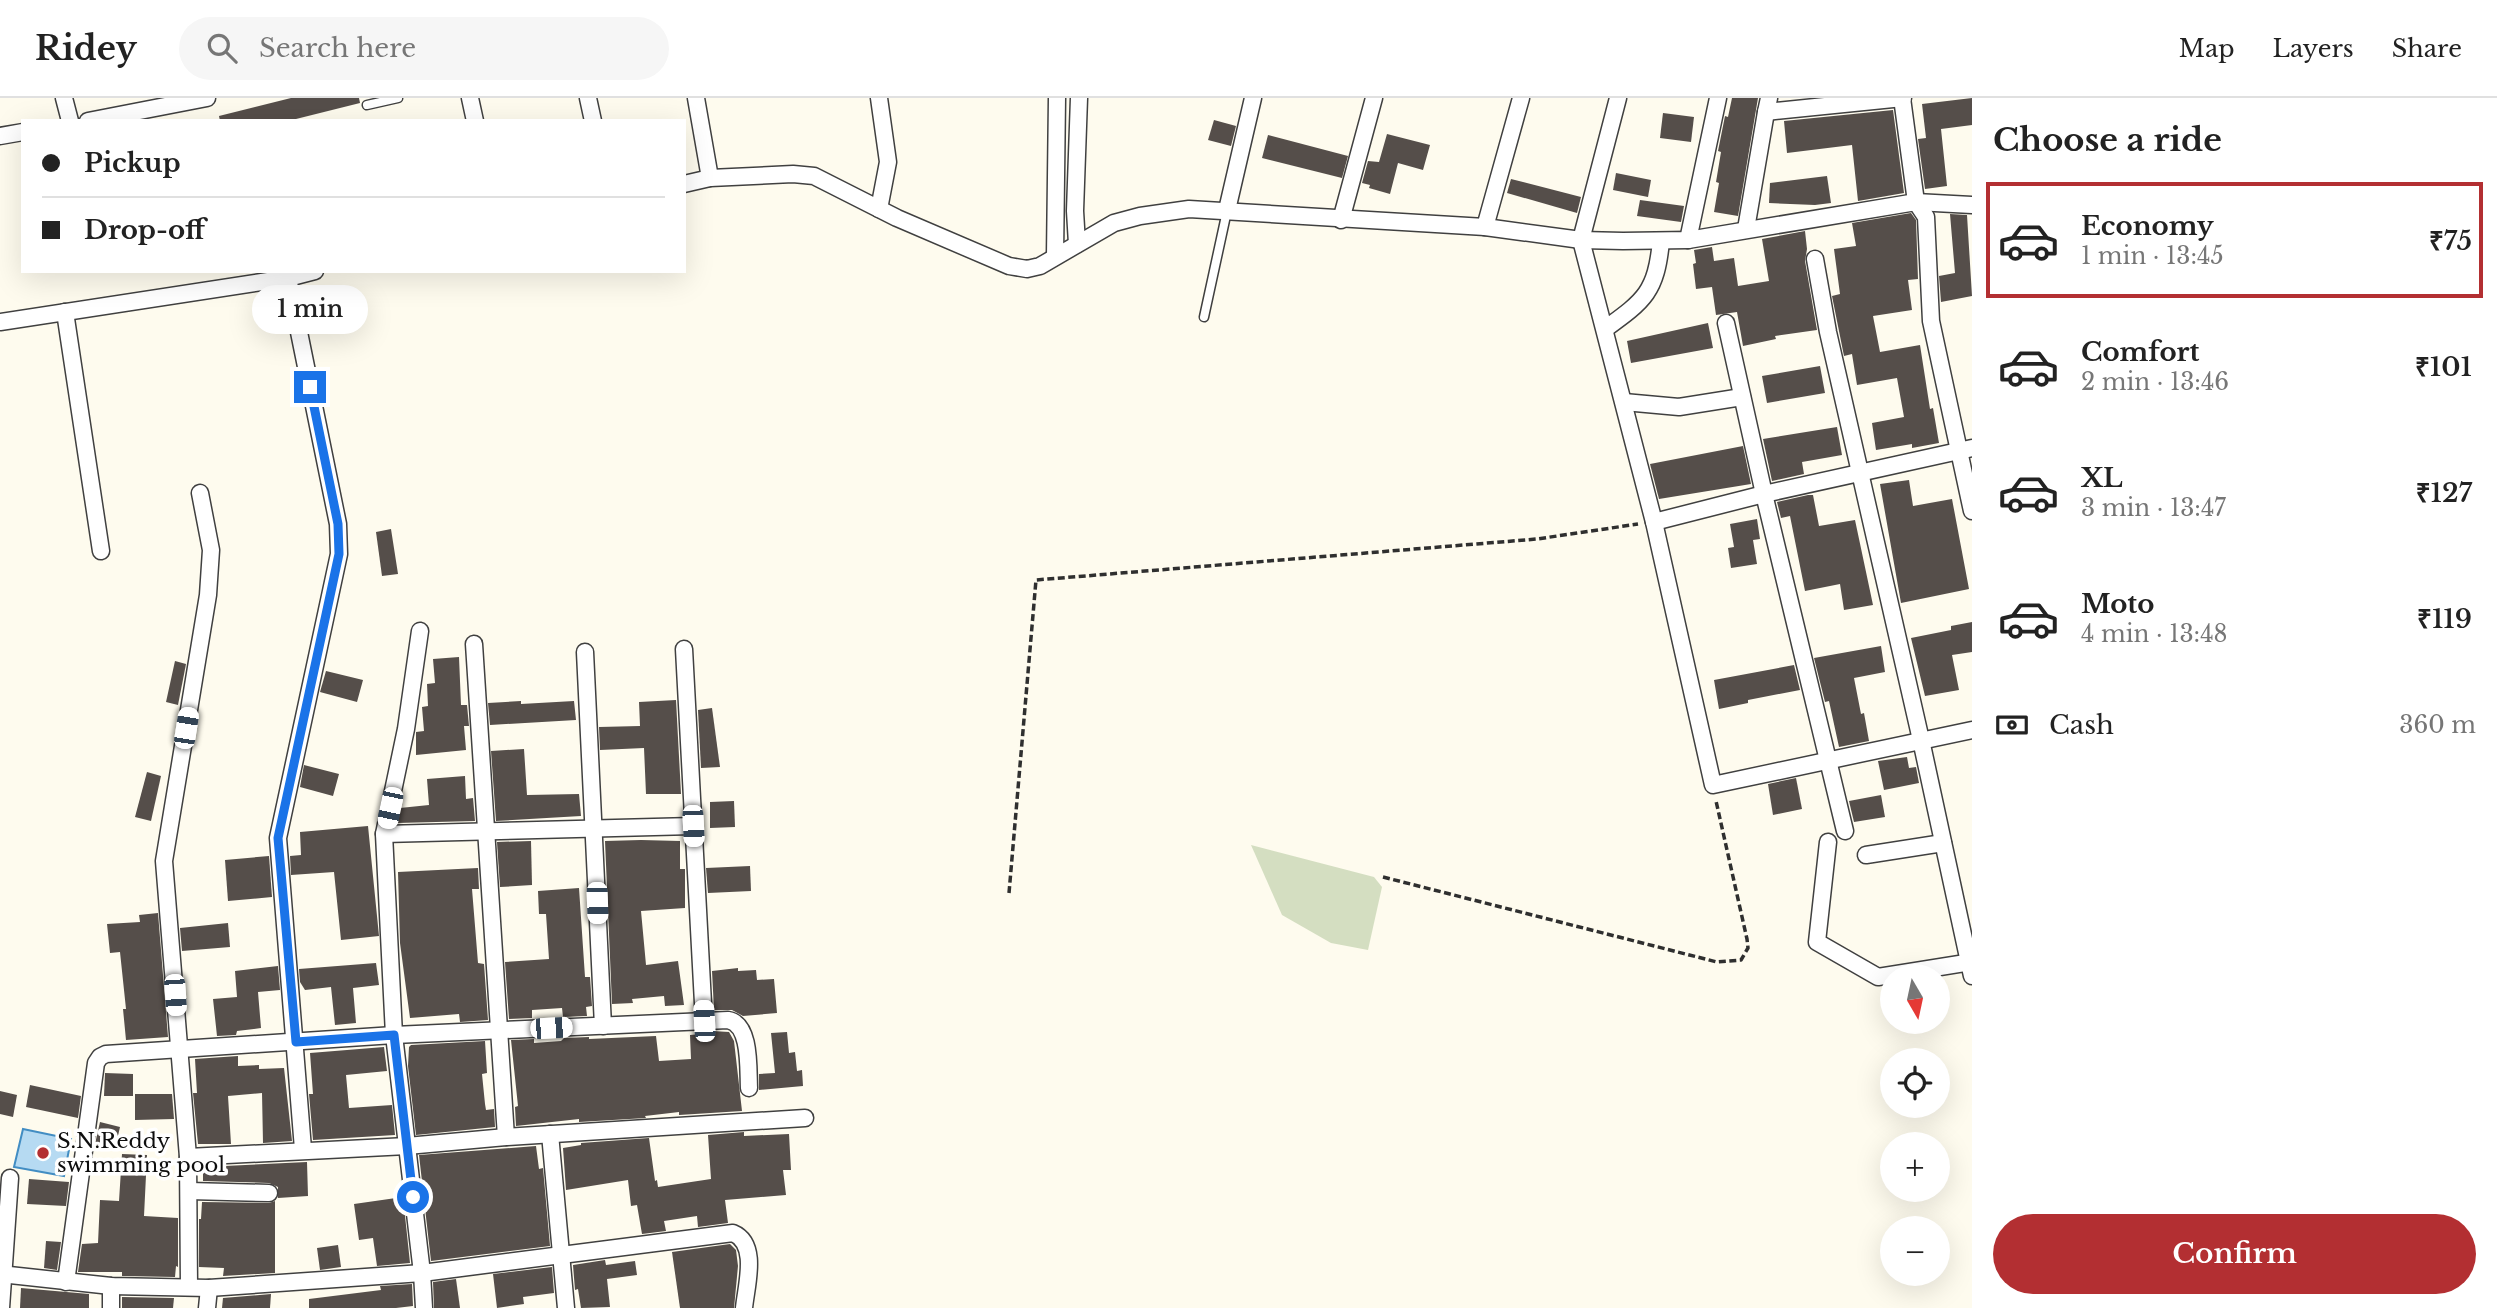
<!DOCTYPE html>
<html lang="en">
<head>
<meta charset="utf-8">
<style>
  :root { --surface:#fff; --page:#f6f6f6; --text:#222; --muted:#767676; --line:#e0e0e0; --accent:#b32f32 }
  body { margin:0; font-family:"Libre Baskerville",serif; background:var(--page); color:var(--text); height:100vh; display:flex; flex-direction:column; font-size:26px; white-space:nowrap }
  * { box-sizing:border-box; margin:0 }
  p { font-size:23px; color:var(--muted) }
  .icon { flex:none; width:38px; height:38px; fill:none; stroke:currentColor; stroke-width:2; stroke-linecap:round; stroke-linejoin:round }
  .map { position:relative; flex:1; overflow:hidden }
  .details { display:flex; flex-direction:column; background:var(--surface); width:525px }
  .details>* { flex:none }
  .hud { position:absolute; left:21px; top:21px; width:665px; height:154px; border-radius:0px; box-shadow:0 7px 28px #0002; display:grid; align-content:center; height:154px; padding:0 21px; background:var(--surface) }
  .needle { width:46px; rotate:171deg }
  .tools { position:absolute; left:1880px; top:866px; display:grid; gap:14px }
  .tools a { display:grid; place-items:center; width:70px; height:70px; border-radius:50%; background:var(--surface); box-shadow:0 7px 28px #0002; font-size:35px }
  .end { position:absolute; width:32px; height:32px; margin:-16px; border:9px solid #1a73e8; background:#fff; box-shadow:0 0 0 4px #fff }
  .from { border-radius:50% }
  .bubble { position:absolute; height:49px; border-radius:24px; background:var(--surface); box-shadow:0 7px 28px #0002; font-size:23px; font-weight:600; line-height:49px; text-align:center }
  .car { position:absolute; width:21px; height:42px; margin:-21px -10px; border-radius:9px; box-shadow:0 0 5px 2px #0007; background:linear-gradient(#fff 24%,#345 0 40%,#fff 0 76%,#345 0 86%,#fff 0) }
  .hud b { display:flex; align-items:center; gap:24px; height:66px; font-size:26px }
  .hud b+b { border-top:2px solid var(--line) }
  .hud i { width:18px; height:18px; background:var(--text) }
  ul { padding:0; list-style:none }
  li { display:flex; align-items:center; gap:21px; height:116px; margin:0 14px 10px; padding:0 7px; border:4px solid transparent; border-radius:0px }
  li div { flex:1 }
  li b { display:block; font-size:26px }
  li em { font-style:normal; font-weight:600 }
  li.active { border-color:var(--accent) }
  li>.icon { width:63px; height:63px; stroke-width:1.5 }
  h2 { padding:0 21px; font-size:32px; line-height:84px }
  .pay { display:flex; align-items:center; gap:18px; height:77px; padding:0 21px; font-size:26px }
  .pay p { margin-inline-start:auto }
  .action { display:flex; gap:14px; margin-top:auto; padding:14px 21px }
  .action a { flex:1; height:80px; border-radius:42px; background:var(--accent); color:#fff; font-size:28px; font-weight:600; line-height:80px; text-align:center }
  header { display:flex; align-items:center; gap:42px; box-sizing:border-box; height:98px; padding:0 35px; background:var(--surface); border-bottom:2px solid var(--line) }
  header strong { font-size:33px }
  nav { display:flex; gap:38px; margin-inline-start:auto; font-size:24px }
  .search { width:490px; height:63px; background:var(--page); display:flex; align-items:center; gap:18px; box-sizing:border-box; padding:0 24px; border-radius:38px; color:var(--muted); font-size:26px }
  main { display:flex; flex:1; min-height:0 }
  .map>svg:first-child { display:block }
  .cemetery { fill:#d4dec1 }
  .water { fill:#b6daf2; stroke:#428dc3; stroke-width:2 }
  .building { fill:#554e4a }
  .lines { fill:none; stroke-linecap:round; stroke-linejoin:round }
  .lane-casing { stroke:#404040; stroke-width:11 }
  .street-casing { stroke:#404040; stroke-width:19 }
  .path { stroke:#2f2f2f; stroke-width:3.5; stroke-dasharray:7 3.5; stroke-linecap:butt }
  .lane { stroke:#fff; stroke-width:8 }
  .street { stroke:#fff; stroke-width:16 }
  .route { stroke:#1a73e8; stroke-width:9 }
  .poi-dot { fill:#b32f32; stroke:#fff; stroke-width:2.5 }
  .labels { text-anchor:middle; dominant-baseline:central; stroke-width:7; stroke-linejoin:round; paint-order:stroke }
  .poi-label { font-size:21px; fill:#0d0d0d; stroke:#fff; text-anchor:start }
</style>
</head>
<body>
<header>
<strong>Ridey</strong>
<div class="search"><svg class="icon" aria-label="search" viewBox="0 0 24 24"><circle cx="10" cy="10" r="6"/><path d="M15 15l6 6"/></svg>Search here</div>
<nav><a>Map</a><a>Layers</a><a>Share</a></nav>
</header>
<main>
<div class="map">
<svg width="1972" height="1210" viewBox="0 0 1972 1210">
  <rect width="100%" height="100%" fill="#fefbee"/>
  <polygon class="cemetery" points="1251,747 1374,779 1382,789 1368,852 1331,845 1282,817"/>
  <polygon class="water" points="23,1031 71,1041 64,1078 14,1069"/>
  <g class="building">
    <polygon points="291,0 359,0 360,5 288,23 220,23 219,18"/>
    <polygon points="1732,0 1758,0 1738,118 1714,114 1719,85 1716,84 1721,54 1718,53 1725,18 1728,19"/>
    <polygon points="1972,0 1972,27 1941,31 1947,88 1925,91 1918,41 1926,40 1922,6"/>
    <polygon points="1893,12 1904,95 1858,103 1852,47 1787,55 1784,23"/>
    <polygon points="1663,15 1694,19 1691,44 1660,40"/>
    <polygon points="1214,22 1236,28 1231,48 1208,42"/>
    <polygon points="1387,36 1430,47 1423,72 1398,65 1390,96 1369,90 1370,87 1362,85 1368,63 1379,64"/>
    <polygon points="1268,37 1348,58 1342,80 1262,60"/>
    <polygon points="1616,75 1651,82 1648,99 1613,92"/>
    <polygon points="1827,78 1831,105 1815,107 1769,105 1770,85"/>
    <polygon points="1511,81 1581,99 1577,115 1507,95"/>
    <polygon points="1640,102 1684,108 1681,124 1637,118"/>
    <polygon points="1911,115 1916,122 1918,181 1908,182 1912,212 1873,218 1880,254 1920,247 1930,311 1933,310 1939,345 1912,350 1912,346 1876,352 1872,325 1904,319 1897,280 1857,287 1852,256 1844,258 1832,198 1840,196 1834,151 1856,148 1852,125"/>
    <polygon points="1950,116 1967,117 1972,198 1941,204 1939,178 1955,175"/>
    <polygon points="1805,133 1807,151 1805,163 1817,232 1775,238 1776,241 1743,248 1737,214 1716,217 1712,189 1696,191 1693,166 1696,165 1694,152 1712,149 1714,163 1734,160 1738,188 1769,183 1762,141"/>
    <polygon points="1708,225 1713,250 1631,265 1627,243"/>
    <polygon points="1820,268 1825,295 1767,305 1762,278"/>
    <polygon points="1837,329 1842,357 1802,364 1804,376 1772,383 1763,341"/>
    <polygon points="1743,348 1751,386 1659,401 1650,366"/>
    <polygon points="1909,382 1913,408 1952,401 1969,491 1901,505 1880,386"/>
    <polygon points="1808,397 1813,397 1819,428 1855,422 1873,507 1844,512 1840,486 1805,493 1790,418 1781,420 1777,404"/>
    <polygon points="1757,421 1760,441 1753,442 1757,466 1731,470 1728,450 1734,449 1730,426"/>
    <polygon points="391,431 398,476 382,478 376,434"/>
    <polygon points="1972,524 1972,554 1952,557 1959,592 1925,598 1911,540 1951,532 1951,528"/>
    <polygon points="1881,548 1885,574 1854,580 1861,616 1864,615 1869,643 1839,649 1829,603 1825,604 1814,560"/>
    <polygon points="459,559 461,607 467,607 469,628 464,628 466,652 416,657 416,634 424,633 422,609 428,608 427,586 435,585 433,561"/>
    <polygon points="175,563 186,566 178,607 166,604"/>
    <polygon points="1794,567 1800,592 1748,602 1748,605 1719,611 1714,582"/>
    <polygon points="326,573 363,582 357,604 320,594"/>
    <polygon points="676,602 681,696 646,696 644,650 600,652 599,629 640,628 639,604"/>
    <polygon points="521,603 521,606 574,603 576,622 490,627 488,605"/>
    <polygon points="712,610 720,669 701,670 698,612"/>
    <polygon points="524,651 527,697 579,696 581,718 496,723 491,653"/>
    <polygon points="1907,659 1909,670 1916,669 1919,685 1884,692 1878,663"/>
    <polygon points="304,667 339,676 333,698 300,689"/>
    <polygon points="147,674 161,678 151,723 135,719"/>
    <polygon points="465,678 466,701 473,700 475,723 397,725 400,710 429,707 427,681"/>
    <polygon points="1796,680 1802,711 1773,717 1768,686"/>
    <polygon points="1881,697 1885,719 1854,724 1849,703"/>
    <polygon points="734,703 735,729 710,730 710,704"/>
    <polygon points="368,728 379,838 341,842 334,774 291,777 290,758 301,757 300,734"/>
    <polygon points="641,742 680,743 680,771 685,771 685,810 641,813 646,867 678,863 684,907 665,908 664,898 632,901 633,905 612,906 605,743"/>
    <polygon points="531,743 532,787 500,789 497,744"/>
    <polygon points="269,758 272,799 228,803 225,762"/>
    <polygon points="750,768 751,793 708,795 706,770"/>
    <polygon points="478,770 479,791 472,791 478,865 484,866 488,922 460,924 459,916 410,920 400,845 398,774"/>
    <polygon points="579,790 585,879 590,879 592,908 586,909 587,918 563,919 562,910 532,912 532,920 509,921 505,864 549,861 546,816 539,816 538,793"/>
    <polygon points="158,815 168,939 126,942 123,911 126,911 120,854 110,855 107,826 140,824 139,817"/>
    <polygon points="228,825 230,849 182,853 180,830"/>
    <polygon points="376,865 379,887 353,890 356,925 335,927 331,889 305,892 300,884 299,871"/>
    <polygon points="278,868 280,892 258,894 261,930 237,933 236,937 217,938 213,901 237,899 235,873"/>
    <polygon points="738,870 738,873 756,872 757,882 774,881 777,915 743,918 732,912 714,912 712,873"/>
    <polygon points="712,933 729,934 734,943 742,1013 679,1017 679,1014 645,1018 646,1020 579,1024 579,1021 516,1028 515,1009 518,1008 511,942 534,941 534,945 561,943 564,940 589,939 589,941 656,938 659,963 691,961 690,937 712,935"/>
    <polygon points="787,934 789,955 795,954 797,973 802,972 803,988 759,992 759,976 775,975 771,935"/>
    <polygon points="485,943 487,975 482,976 485,1006 486,1012 494,1011 495,1029 416,1037 408,968 409,949 411,947"/>
    <polygon points="384,949 387,973 346,977 349,1010 392,1007 395,1037 313,1042 309,996 313,996 310,955"/>
    <polygon points="238,958 238,968 259,967 259,971 284,970 292,1043 263,1045 262,995 228,998 231,1046 198,1046 193,995 197,995 195,961"/>
    <polygon points="105,975 133,976 133,998 104,998"/>
    <polygon points="30,987 81,998 78,1020 26,1009"/>
    <polygon points="0,993 17,997 13,1019 0,1016"/>
    <polygon points="135,996 172,996 174,1021 135,1022"/>
    <polygon points="100,1024 120,1029 115,1051 95,1046"/>
    <polygon points="744,1034 744,1038 789,1036 791,1072 783,1072 786,1097 725,1102 728,1125 698,1129 697,1118 664,1123 666,1133 642,1136 637,1107 631,1108 628,1082 566,1092 563,1050 581,1047 581,1045 649,1040 655,1083 657,1082 658,1089 711,1081 708,1037"/>
    <polygon points="536,1048 539,1071 543,1070 550,1148 431,1163 419,1057"/>
    <polygon points="122,1056 147,1057 144,1118 178,1120 178,1169 176,1168 175,1179 122,1178 122,1174 78,1174 82,1146 98,1145 100,1102 119,1103"/>
    <polygon points="307,1064 308,1098 278,1100 278,1089 269,1085 203,1083 203,1069"/>
    <polygon points="29,1081 69,1084 66,1108 27,1106"/>
    <polygon points="403,1099 410,1165 377,1168 373,1140 359,1142 354,1106"/>
    <polygon points="275,1103 275,1175 223,1178 224,1170 199,1169 199,1121 201,1121 202,1104 269,1105"/>
    <polygon points="46,1143 61,1144 57,1172 44,1170"/>
    <polygon points="730,1146 736,1152 738,1168 734,1210 680,1210 672,1154"/>
    <polygon points="338,1147 341,1169 320,1172 317,1150"/>
    <polygon points="605,1162 606,1167 635,1163 637,1177 607,1181 610,1209 581,1210 578,1191 575,1192 573,1167"/>
    <polygon points="552,1169 554,1195 523,1199 524,1206 497,1210 493,1176"/>
    <polygon points="456,1181 460,1210 434,1210 433,1184"/>
    <polygon points="412,1186 413,1208 396,1210 309,1210 309,1201 381,1192 380,1188"/>
    <polygon points="21,1190 89,1196 89,1210 20,1210"/>
    <polygon points="271,1196 270,1210 222,1210 223,1200"/>
    <polygon points="122,1199 174,1200 173,1210 122,1210"/>
  </g>
  <g class="lines">
    <defs>
      <g id="lane">
        <polyline points="367,7 398,0"/>
        <polyline points="1204,219 1227,113"/>
      </g>
      <g id="street">
        <polyline points="64,0 70,23"/>
        <polyline points="470,0 475,23"/>
        <polyline points="588,0 593,23"/>
        <polyline points="696,0 710,80"/>
        <polyline points="879,0 888,64 879,111"/>
        <polyline points="1618,0 1581,142 1654,424 1713,687 1972,632"/>
        <polyline points="1769,0 1766,14 1903,0"/>
        <polyline points="1902,0 1916,104 1926,119 1931,223 1972,413"/>
        <polyline points="88,23 207,0"/>
        <polyline points="0,38 23,34"/>
        <polyline points="684,86 710,80 793,76 814,78 897,120 1009,168 1027,171 1040,168 1114,125 1140,118 1189,111 1485,129 1581,142 1623,143 1688,142 1916,104 1972,107"/>
        <polyline points="1227,112 1253,0"/>
        <polyline points="1341,122 1374,0"/>
        <polyline points="1485,129 1521,0"/>
        <polyline points="1746,131 1766,14"/>
        <polyline points="1688,142 1718,0"/>
        <polyline points="1077,146 1075,113 1079,0"/>
        <polyline points="1055,158 1057,0"/>
        <polyline points="1815,161 1828,234 1921,642 1972,878"/>
        <polyline points="288,180 338,426 339,456 278,740 303,1051"/>
        <polyline points="65,214 101,453"/>
        <polyline points="0,224 288,180 315,173"/>
        <polyline points="1726,225 1764,396 1845,733"/>
        <path d="M1605,231C1645,202 1656,194 1661,143"/>
        <polyline points="1624,304 1679,309 1742,299"/>
        <polyline points="1654,424 1764,396 1972,350"/>
        <polyline points="420,533 406,631 384,736 394,937 422,1175 424,1210"/>
        <polyline points="474,546 506,1039"/>
        <polyline points="684,551 704,924"/>
        <polyline points="585,554 603,928"/>
        <polyline points="384,736 693,728"/>
        <polyline points="1828,744 1817,844 1878,879 1972,864"/>
        <polyline points="1866,757 1943,745"/>
        <polyline points="550,1036 566,1210"/>
        <polyline points="188,1059 407,1048 506,1039 805,1020"/>
        <polyline points="189,1093 269,1095"/>
        <path d="M0,1176L111,1188L209,1190L422,1175L733,1135C759,1146 746,1188 744,1210"/>
        <path d="M66,1184L96,965L100,959L106,956L394,937L728,922C751,926 748,970 749,990"/>
        <polyline points="189,1189 188,1059 164,763 208,497 211,452 200,395"/>
        <polyline points="1,1210 10,1080"/>
        <polyline points="111,1210 111,1188"/>
        <polyline points="207,1210 209,1190"/>
      </g>
    </defs>
    <use href="#lane" class="lane-casing"/>
    <use href="#street" class="street-casing"/>
    <g class="path">
      <polyline points="1383,779 1717,864 1741,862 1748,850 1747,841 1716,703"/>
      <polyline points="1009,795 1036,482 1537,441 1638,426"/>
    </g>
    <use href="#lane" class="lane"/>
    <use href="#street" class="street"/>
  </g>
  <g class="lines">
    <polyline class="route" points="310,289 338,426 339,456 278,740 296,944 394,937 413,1099"/>
  </g>
  <circle class="poi-dot" cx="43" cy="1055" r="7"/>
  <g class="labels">
    <g class="poi-label">
      <text x="57" y="1043">S.N.Reddy<tspan x="57" dy="24">swimming pool</tspan></text>
    </g>
  </g>
</svg>
<div class="tools">
<a><svg class="needle" viewBox="-14 -14 28 28"><path d="M0-13l5 13h-10z" fill="#e53935"/><path d="M0 13l5-13h-10z" fill="#767676"/></svg></a>
<a><svg class="icon" aria-label="locate" viewBox="0 0 24 24"><circle cx="12" cy="12" r="6"/><path d="M12 2v4M12 18v4M2 12h4M18 12h4"/></svg></a>
<a>+</a>
<a>−</a>
</div>
<i class="end from" style="left:413px;top:1099px"></i>
<i class="end" style="left:310px;top:289px"></i>
<div class="bubble" style="left:252px;top:187px;width:116px">1 min</div>
<i class="car" style="left:186px;top:630px;rotate:9deg"></i>
<i class="car" style="left:390px;top:710px;rotate:192deg"></i>
<i class="car" style="left:693px;top:728px;rotate:177deg"></i>
<i class="car" style="left:597px;top:805px;rotate:178deg"></i>
<i class="car" style="left:175px;top:897px;rotate:176deg"></i>
<i class="car" style="left:704px;top:923px;rotate:357deg"></i>
<i class="car" style="left:551px;top:930px;rotate:87deg"></i>
<div class="hud">
<b><i class="from"></i>Pickup</b>
<b><i></i>Drop-off</b>
</div>
</div>
<section class="details">
<h2>Choose a ride</h2>
<ul>
<li class="active"><svg class="icon" aria-label="car" viewBox="0 0 24 24"><path d="M5 17H2v-5l4-1 3-4h7l3 4 3 1v5h-3M9 17h6M6 11h13"/><circle cx="7" cy="17" r="2"/><circle cx="17" cy="17" r="2"/></svg><div><b>Economy</b><p>1 min · 13:45</p></div><em>₹75</em></li>
<li><svg class="icon" aria-label="car" viewBox="0 0 24 24"><path d="M5 17H2v-5l4-1 3-4h7l3 4 3 1v5h-3M9 17h6M6 11h13"/><circle cx="7" cy="17" r="2"/><circle cx="17" cy="17" r="2"/></svg><div><b>Comfort</b><p>2 min · 13:46</p></div><em>₹101</em></li>
<li><svg class="icon" aria-label="car" viewBox="0 0 24 24"><path d="M5 17H2v-5l4-1 3-4h7l3 4 3 1v5h-3M9 17h6M6 11h13"/><circle cx="7" cy="17" r="2"/><circle cx="17" cy="17" r="2"/></svg><div><b>XL</b><p>3 min · 13:47</p></div><em>₹127</em></li>
<li><svg class="icon" aria-label="car" viewBox="0 0 24 24"><path d="M5 17H2v-5l4-1 3-4h7l3 4 3 1v5h-3M9 17h6M6 11h13"/><circle cx="7" cy="17" r="2"/><circle cx="17" cy="17" r="2"/></svg><div><b>Moto</b><p>4 min · 13:48</p></div><em>₹119</em></li>
</ul>
<div class="pay"><svg class="icon" aria-label="cash" viewBox="0 0 24 24"><path d="M3 7h18v10H3z"/><circle cx="12" cy="12" r="2"/></svg>Cash<p>360 m</p></div>
<div class="action"><a>Confirm</a></div>
</section>
</main>
</body>
</html>
